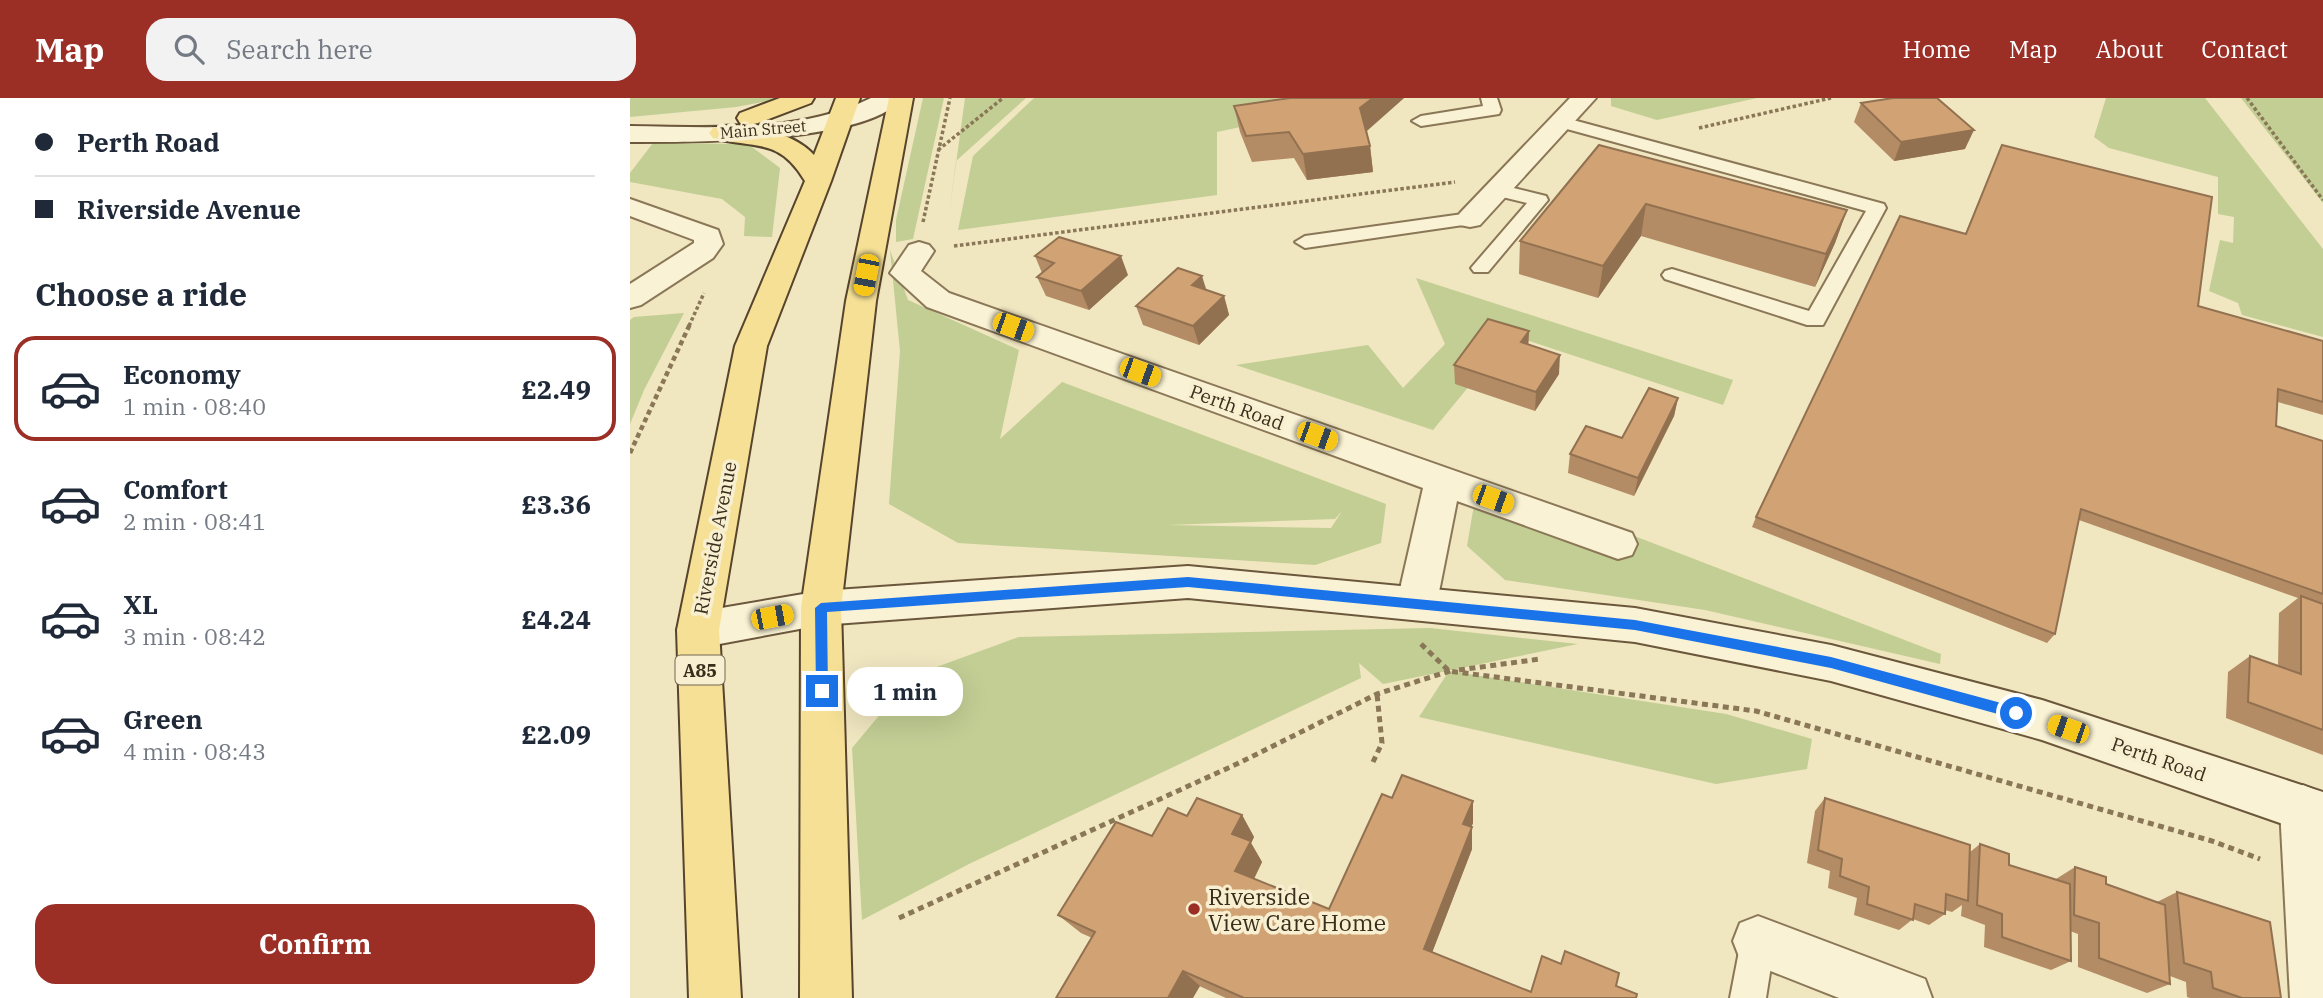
<!DOCTYPE html>
<html lang="en">
<head>
<meta charset="utf-8">
<style>
  :root { --surface:#fff; --page:#f2f2f3; --text:#1f2937; --muted:#747a83; --line:#e0e1e3; --accent:#9b2e25 }
  body { margin:0; font-family:"IBM Plex Serif",serif; background:var(--page); color:var(--text); height:100vh; display:flex; flex-direction:column; font-size:26px; white-space:nowrap }
  * { box-sizing:border-box; margin:0 }
  p { font-size:23px; color:var(--muted) }
  .icon { flex:none; width:38px; height:38px; fill:none; stroke:currentColor; stroke-width:2; stroke-linecap:round; stroke-linejoin:round }
  .map { position:relative; flex:1; overflow:hidden }
  .panel { display:flex; flex-direction:column; background:var(--surface); width:630px }
  .panel>* { flex:none }
  .guide { display:grid; align-content:center; height:154px; padding:0 35px; background:var(--surface) }
  .end { position:absolute; width:32px; height:32px; margin:-16px; border:9px solid #1a73e8; background:#fff; box-shadow:0 0 0 4px #fff }
  .from { border-radius:50% }
  .bubble { position:absolute; height:49px; border-radius:21px; background:var(--surface); box-shadow:0 7px 28px #0002; font-size:23px; font-weight:700; line-height:49px; text-align:center }
  .car { position:absolute; width:21px; height:42px; margin:-21px -10px; border-radius:9px; box-shadow:0 0 5px 2px #0007; background:linear-gradient(#f5c518 24%,#345 0 40%,#f5c518 0 76%,#345 0 86%,#f5c518 0) }
  .guide b { display:flex; align-items:center; gap:24px; height:66px; font-size:26px }
  .guide b+b { border-top:2px solid var(--line) }
  .guide i { width:18px; height:18px; background:var(--text) }
  ul { padding:0; list-style:none }
  li { display:flex; align-items:center; gap:21px; height:105px; margin:0 14px 10px; padding:0 21px; border:4px solid transparent; border-radius:21px }
  li div { flex:1 }
  li b { display:block; font-size:26px }
  li em { font-style:normal; font-weight:700 }
  li.selected { border-color:var(--accent) }
  li>.icon { width:63px; height:63px; stroke-width:1.5 }
  h2 { padding:0 35px; font-size:32px; line-height:84px }
  .button { display:flex; gap:14px; margin-top:auto; padding:14px 35px }
  .button a { flex:1; height:80px; border-radius:21px; background:var(--accent); color:#fff; font-size:28px; font-weight:700; line-height:80px; text-align:center }
  header { display:flex; align-items:center; gap:42px; box-sizing:border-box; height:98px; padding:0 35px; background:var(--accent); color:#fff }
  header strong { font-size:33px }
  nav { display:flex; gap:38px; margin-inline-start:auto; font-size:24px }
  .search { width:490px; height:63px; background:var(--page); display:flex; align-items:center; gap:18px; box-sizing:border-box; padding:0 24px; border-radius:21px; color:var(--muted); font-size:26px }
  main { display:flex; flex:1; min-height:0 }
  .map>svg:first-child { display:block }
  .green { fill:#c2ce94; fill-rule:evenodd }
  .lines { fill:none; stroke-linecap:round; stroke-linejoin:round }
  .lane-casing { stroke:#8a7757; stroke-width:4 }
  .street-casing { stroke:#8a7757; stroke-width:4 }
  .secondary-casing { stroke:#6b573b; stroke-width:4 }
  .primary-casing { stroke:#57442c; stroke-width:4 }
  .path-far2 { stroke:#8a7757; stroke-width:3.5; stroke-dasharray:3.5 2.5; stroke-linecap:butt }
  .path-far1 { stroke:#8a7757; stroke-width:4.5; stroke-dasharray:5 3.5; stroke-linecap:butt }
  .path { stroke:#8a7757; stroke-width:5; stroke-dasharray:6 4.5; stroke-linecap:butt }
  .lane { fill:#faf2d4; fill-rule:evenodd }
  .street { fill:#faf2d4; fill-rule:evenodd }
  .secondary { fill:#faf2d4; fill-rule:evenodd }
  .primary { fill:#f5e096; fill-rule:evenodd }
  .wall { fill:#b38b64 }
  .shaded-wall { fill:#927151 }
  .building { fill:#d0a274; stroke:#927151; stroke-width:2 }
  .route { fill:#1a73e8 }
  .poi-dot { fill:#9b2e25; stroke:#f7efd0; stroke-width:2.5 }
  .labels { text-anchor:middle; dominant-baseline:central; stroke-width:7; stroke-linejoin:round; paint-order:stroke }
  .far-street-label { font-size:16px; fill:#392d1c; stroke:#f7efd0 }
  .shield { fill:#f7efd0; stroke:#726752; stroke-width:2 }
  .shield-label { font-size:18px; font-weight:bold; fill:#392d1c }
  .street-label { font-size:19px; fill:#392d1c; stroke:#f7efd0 }
  .near-poi-label { font-size:23px; fill:#392d1c; stroke:#f7efd0; text-anchor:start }
</style>
</head>
<body>
<header>
<strong>Map</strong>
<div class="search"><svg class="icon" aria-label="search" viewBox="0 0 24 24"><circle cx="10" cy="10" r="6"/><path d="M15 15l6 6"/></svg>Search here</div>
<nav><a>Home</a><a>Map</a><a>About</a><a>Contact</a></nav>
</header>
<main>
<section class="panel">
<div class="guide">
<b><i class="from"></i>Perth Road</b>
<b><i></i>Riverside Avenue</b>
</div>
<h2>Choose a ride</h2>
<ul>
<li class="selected"><svg class="icon" aria-label="car" viewBox="0 0 24 24"><path d="M5 17H2v-5l4-1 3-4h7l3 4 3 1v5h-3M9 17h6M6 11h13"/><circle cx="7" cy="17" r="2"/><circle cx="17" cy="17" r="2"/></svg><div><b>Economy</b><p>1 min · 08:40</p></div><em>£2.49</em></li>
<li><svg class="icon" aria-label="car" viewBox="0 0 24 24"><path d="M5 17H2v-5l4-1 3-4h7l3 4 3 1v5h-3M9 17h6M6 11h13"/><circle cx="7" cy="17" r="2"/><circle cx="17" cy="17" r="2"/></svg><div><b>Comfort</b><p>2 min · 08:41</p></div><em>£3.36</em></li>
<li><svg class="icon" aria-label="car" viewBox="0 0 24 24"><path d="M5 17H2v-5l4-1 3-4h7l3 4 3 1v5h-3M9 17h6M6 11h13"/><circle cx="7" cy="17" r="2"/><circle cx="17" cy="17" r="2"/></svg><div><b>XL</b><p>3 min · 08:42</p></div><em>£4.24</em></li>
<li><svg class="icon" aria-label="car" viewBox="0 0 24 24"><path d="M5 17H2v-5l4-1 3-4h7l3 4 3 1v5h-3M9 17h6M6 11h13"/><circle cx="7" cy="17" r="2"/><circle cx="17" cy="17" r="2"/></svg><div><b>Green</b><p>4 min · 08:43</p></div><em>£2.09</em></li>
</ul>
<div class="button"><a>Confirm</a></div>
</section>
<div class="map">
<svg width="1693" height="900" viewBox="0 0 1693 900">
  <rect width="100%" height="100%" fill="#f0e6c0"/>
  <g class="green">
    <polygon points="0,0 153,0 106,9 0,19"/>
    <polygon points="293,0 314,0 283,141 266,144 266,122"/>
    <polygon points="335,0 396,0 326,63 319,117"/>
    <polygon points="404,0 677,0 652,20 587,34 587,97 328,132 343,58"/>
    <polygon points="981,0 1127,0 1027,22 981,8"/>
    <polygon points="1476,0 1575,0 1693,151 1693,239 1612,217 1608,205 1579,193 1590,142 1603,145 1604,119 1588,116 1588,79 1479,50 1464,39"/>
    <polygon points="1611,0 1693,0 1693,105"/>
    <polygon points="23,45 118,46 150,70 142,139 114,138 115,119 92,101 0,84 0,75"/>
    <path d="M260,152L278,202L389,252L370,341L432,284L756,406L751,445L685,467L328,445L259,406L270,253ZM712,413L701,430L538,427L705,421Z"/>
    <polygon points="786,180 1103,282 1093,307 881,237 803,332 606,267 738,247 773,290 815,246"/>
    <polygon points="54,215 14,292 0,326 0,222 4,219"/>
    <polygon points="844,407 968,424 1311,556 1310,566 1075,512 875,482 837,448"/>
    <polygon points="800,530 948,546 753,586 729,565 731,580 339,766 232,822 222,650 282,578 389,539"/>
    <polygon points="819,573 1096,616 1182,641 1177,671 1086,686 789,619"/>
  </g>
  <g class="lines">
    <defs>
      <g id="lane">
        <polygon points="851,0 867,0 871,12 869,16 791,28 782,23 791,18 853,8"/>
        <polygon points="932,19 1254,106 1256,110 1193,227 1177,227 1035,181 1032,177 1035,173 1042,171 1179,213 1236,113 926,28 923,24"/>
        <polygon points="867,86 916,98 918,102 858,174 844,174 841,170 897,105 860,96 858,92"/>
        <polygon points="840,115 850,121 847,125 675,150 665,144 675,138"/>
        <polygon points="1128,826 1140,831 1145,843 1136,900 1100,900 1111,843 1116,831"/>
      </g>
      <g id="street">
        <polygon points="940,0 966,0 850,127 840,129 830,127 826,121 830,115"/>
        <polygon points="0,101 88,132 93,146 83,160 11,207 0,210 0,186 64,145 64,142 0,118"/>
        <polygon points="289,144 299,147 304,153 291,173 319,195 1002,435 1007,446 1002,457 988,461 827,403 807,504 801,516 787,521 773,516 767,504 793,390 297,209 260,175 279,147"/>
        <polygon points="1673,687 1690,694 1693,702 1693,900 1660,900 1650,710 1656,694"/>
        <polygon points="1128,818 1295,881 1302,900 1209,900 1110,861 1103,843 1110,825"/>
      </g>
      <g id="secondary">
        <path d="M241,0H272C240,46 54,44 0,44V28C79,29 169,36 241,0Z"/>
        <polygon points="558,468 1005,510 1201,547 1412,602 1693,694 1693,740 1412,642 1201,583 1005,544 558,500 191,527 68,550 53,544 47,532 53,520 68,514 191,493"/>
      </g>
      <g id="primary">
        <polygon points="150,0 184,0 181,5 128,25 119,27 110,25 107,20 110,15"/>
        <path d="M206,0H230L201,83L137,248L89,532L111,900H59L47,532L105,248L175,83C149,39 125,51 83,40L79,35L83,30C113,22 164,34 184,57Z"/>
        <polygon points="259,0 283,0 246,203 211,510 222,900 170,900 171,510 216,203"/>
      </g>
    </defs>
    <use href="#lane" class="lane-casing"/>
    <use href="#street" class="street-casing"/>
    <use href="#secondary" class="secondary-casing"/>
    <use href="#primary" class="primary-casing"/>
    <g class="path-far2">
      <polyline points="1617,0 1693,102"/>
      <polyline points="1069,30 1201,0"/>
      <polyline points="308,52 373,0"/>
      <polyline points="293,124 320,0"/>
      <polyline points="324,148 825,84"/>
      <polyline points="59,228 74,195"/>
    </g>
    <polyline class="path-far1" points="0,355 60,226"/>
    <g class="path">
      <polyline points="791,546 819,573 1126,613 1582,743 1630,761"/>
      <polyline points="829,572 910,561"/>
      <polyline points="743,664 752,645 747,596"/>
      <polyline points="269,820 609,665 747,596 820,573"/>
    </g>
    <use href="#lane" class="lane"/>
    <use href="#street" class="street"/>
    <use href="#secondary" class="secondary"/>
    <use href="#primary" class="primary"/>
  </g>
  <g class="wall">
    <polygon points="660,0 774,0 737,33 740,48 743,74 677,82 664,60 622,64 610,34 604,8"/>
    <polygon points="1231,5 1335,51 1264,63 1224,24"/>
    <polygon points="969,47 1217,112 1205,145 1185,189 1011,138 968,200 889,176 890,143"/>
    <polygon points="1372,47 1568,208 1693,243 1693,317 1648,304 1646,328 1693,343 1693,657 1596,620 1598,574 1620,558 1648,568 1649,515 1668,500 1449,422 1425,536 1417,545 1122,429 1126,419 1335,136"/>
    <polygon points="405,158 498,177 459,212 416,198 407,179 412,175"/>
    <polygon points="576,192 594,198 599,217 569,247 513,227 506,208"/>
    <polygon points="899,233 898,246 929,276 905,313 825,286 824,267"/>
    <polygon points="1048,300 1044,318 1004,398 938,375 940,356 992,340"/>
    <polygon points="762,700 843,703 843,725 841,729 842,751 802,854 901,894 986,888 1006,900 596,900 451,835 428,817 522,738 557,718 612,717 624,739 621,745 632,764 624,781 699,811"/>
    <polygon points="1195,700 1340,754 1350,746 1379,767 1426,782 1426,781 1445,769 1476,786 1527,804 1547,794 1651,900 1560,900 1557,899 1556,884 1540,878 1540,886 1517,895 1448,869 1448,836 1440,833 1441,863 1421,872 1354,849 1355,827 1331,818 1332,807 1322,814 1315,812 1315,816 1299,827 1283,821 1269,832 1224,817 1227,800 1198,790 1200,773 1177,765 1185,713"/>
  </g>
  <g class="shaded-wall">
    <polygon points="743,0 774,0 733,36 730,10"/>
    <polygon points="1344,32 1335,51 1264,63 1271,44"/>
    <polygon points="740,48 743,74 677,82 673,56"/>
    <polygon points="1016,106 1011,138 968,200 973,168"/>
    <polygon points="1217,112 1205,145 1185,189 1196,156"/>
    <polygon points="491,158 498,177 459,212 451,193"/>
    <polygon points="572,178 578,197 562,187"/>
    <polygon points="594,198 599,217 569,247 563,228"/>
    <polygon points="899,233 898,253 891,244"/>
    <polygon points="930,257 929,276 905,313 906,294"/>
    <polygon points="1048,300 1044,318 1004,398 1008,380"/>
    <polygon points="843,703 843,725 834,747 833,726"/>
    <polygon points="612,717 624,739 621,745 632,764 618,793 605,773 602,736"/>
    <polygon points="842,729 842,751 797,868 794,851"/>
    <polygon points="553,873 570,888 563,900 538,900"/>
  </g>
  <g class="building">
    <polygon points="660,0 743,0 730,10 740,48 673,56 659,34 616,38 604,8"/>
    <polygon points="1263,0 1307,0 1344,32 1271,44 1231,5"/>
    <polygon points="969,47 1217,112 1196,156 1016,106 973,168 890,143"/>
    <polygon points="1372,47 1582,99 1568,208 1693,243 1693,304 1648,291 1646,328 1693,343 1693,496 1451,411 1425,536 1126,419 1270,118 1336,136"/>
    <polygon points="429,139 491,158 451,193 407,179 424,165 405,158"/>
    <polygon points="548,170 572,178 562,187 594,198 563,228 506,208"/>
    <polygon points="858,221 899,233 891,244 930,257 906,294 824,267"/>
    <polygon points="1019,290 1048,300 1008,380 940,356 956,328 992,340"/>
    <polygon points="1671,498 1693,506 1693,632 1618,604 1620,558 1671,576"/>
    <polygon points="772,677 843,703 833,726 842,729 794,851 901,894 912,858 931,866 935,853 989,875 986,888 1007,896 1006,900 614,900 553,873 538,900 426,900 465,834 428,817 486,724 522,738 538,710 557,718 567,700 612,717 602,736 621,743 605,773 699,811 752,696 762,700"/>
    <polygon points="1195,700 1340,747 1338,803 1316,796 1315,816 1285,806 1283,822 1237,806 1239,789 1210,778 1212,761 1188,752"/>
    <polygon points="1350,746 1379,756 1379,767 1440,786 1441,863 1372,839 1372,816 1347,807"/>
    <polygon points="1445,769 1476,779 1476,786 1535,807 1540,886 1469,860 1469,825 1444,817"/>
    <polygon points="1547,794 1640,824 1651,900 1612,900 1583,890 1581,874 1554,865"/>
  </g>
  <polygon class="route" points="558,479 1005,522 1201,559 1386,609 1392,615 1386,621 1201,570 1005,532 558,489 197,514 198,593 192,599 186,593 185,510 191,505"/>
  <circle class="poi-dot" cx="564" cy="811" r="7"/>
  <g class="labels">
    <g class="far-street-label">
      <text transform="translate(133 31) rotate(-5)">Main Street</text>
    </g>
    <rect class="shield" x="45.5" y="557.5" width="49" height="29" rx="5"/>
    <g class="shield-label">
      <text x="70" y="572">A85</text>
    </g>
    <g class="street-label">
      <text transform="translate(607 309) rotate(20)">Perth Road</text>
      <text transform="translate(85 440) rotate(-79)">Riverside Avenue</text>
      <text transform="translate(1529 661) rotate(19)">Perth Road</text>
    </g>
    <g class="near-poi-label">
      <text x="578" y="798">Riverside<tspan x="578" dy="26">View Care Home</tspan></text>
    </g>
  </g>
</svg>
<i class="end from" style="left:1386px;top:615px"></i>
<i class="end" style="left:192px;top:593px"></i>
<div class="bubble" style="left:217px;top:569px;width:116px">1 min</div>
<i class="car" style="left:236px;top:177px;rotate:191deg"></i>
<i class="car" style="left:383px;top:229px;rotate:110deg"></i>
<i class="car" style="left:510px;top:274px;rotate:110deg"></i>
<i class="car" style="left:687px;top:338px;rotate:110deg"></i>
<i class="car" style="left:863px;top:401px;rotate:110deg"></i>
<i class="car" style="left:142px;top:519px;rotate:79deg"></i>
<i class="car" style="left:1438px;top:631px;rotate:289deg"></i>
</div>
</main>
</body>
</html>
